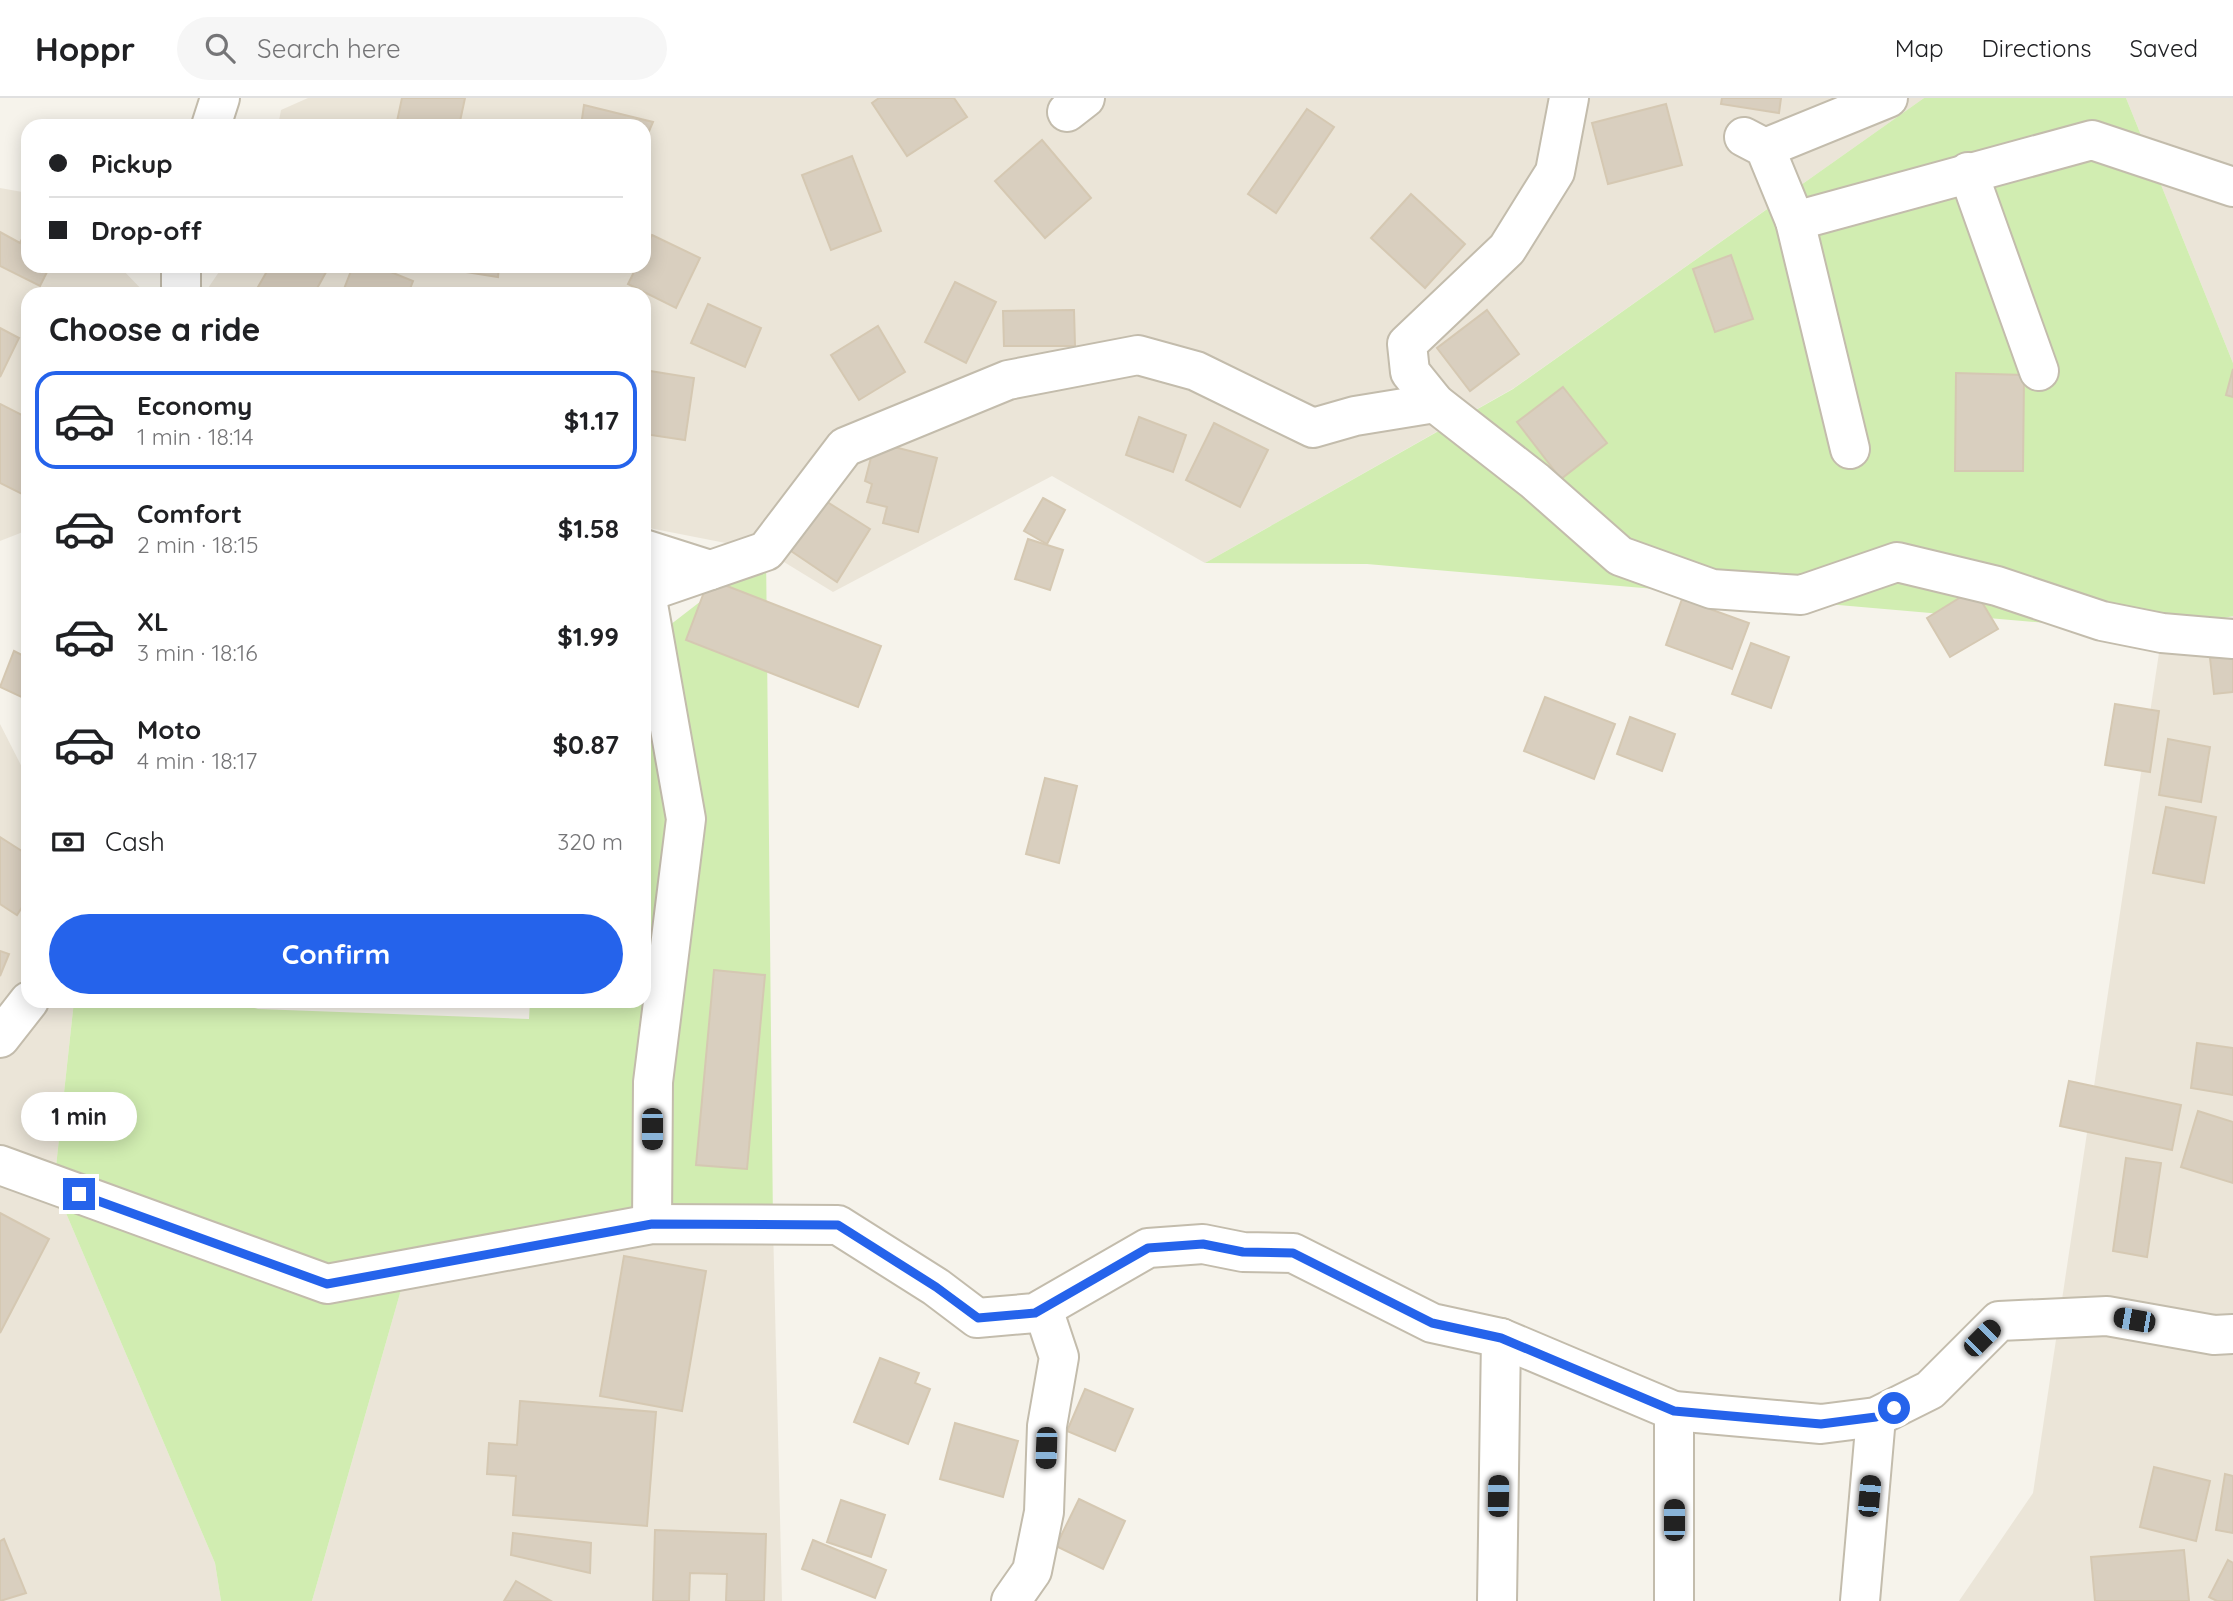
<!DOCTYPE html>
<html lang="en">
<head>
<meta charset="utf-8">
<style>
  :root { --surface:#fff; --page:#f6f6f6; --text:#202124; --muted:#757577; --line:#e0e0e0; --accent:#2563eb }
  body { margin:0; font-family:Quicksand,sans-serif; background:var(--page); color:var(--text); height:100vh; display:flex; flex-direction:column; font-size:26px; white-space:nowrap }
  * { box-sizing:border-box; margin:0 }
  p { font-size:23px; color:var(--muted) }
  .icon { flex:none; width:38px; height:38px; fill:none; stroke:currentColor; stroke-width:2; stroke-linecap:round; stroke-linejoin:round }
  .map { position:relative; flex:1; overflow:hidden }
  .sheet { position:absolute; left:21px; top:189px; width:630px; height:721px; display:flex; flex-direction:column; background:var(--surface); border-radius:21px; box-shadow:0 4px 18px #0003 }
  .sheet>* { flex:none }
  .guide { position:absolute; left:21px; top:21px; width:630px; height:154px; border-radius:21px; box-shadow:0 4px 18px #0003; display:grid; align-content:center; height:154px; padding:0 28px; background:var(--surface) }
  .end { position:absolute; width:32px; height:32px; margin:-16px; border:9px solid #2563eb; background:#fff; box-shadow:0 0 0 4px #fff }
  .from { border-radius:50% }
  .bubble { position:absolute; height:49px; border-radius:24px; background:var(--surface); box-shadow:0 4px 18px #0003; font-size:23px; font-weight:800; line-height:49px; text-align:center }
  .car { position:absolute; width:21px; height:42px; margin:-21px -10px; border-radius:9px; box-shadow:0 0 5px 2px #0007; background:linear-gradient(#222 24%,#8ab4d8 0 40%,#222 0 76%,#8ab4d8 0 86%,#222 0) }
  .guide b { display:flex; align-items:center; gap:24px; height:66px; font-size:26px }
  .guide b+b { border-top:2px solid var(--line) }
  .guide i { width:18px; height:18px; background:var(--text) }
  ul { padding:0; list-style:none }
  li { display:flex; align-items:center; gap:21px; height:98px; margin:0 14px 10px; padding:0 14px; border:4px solid transparent; border-radius:21px }
  li div { flex:1 }
  li b { display:block; font-size:26px }
  li em { font-style:normal; font-weight:800 }
  li.active { border-color:var(--accent) }
  li>.icon { width:63px; height:63px; stroke-width:1.5 }
  h2 { padding:0 28px; font-size:32px; line-height:84px }
  .pay { display:flex; align-items:center; gap:18px; height:77px; padding:0 28px; font-size:26px }
  .pay p { margin-inline-start:auto }
  .action { display:flex; gap:14px; margin-top:auto; padding:14px 28px }
  .action a { flex:1; height:80px; border-radius:42px; background:var(--accent); color:#fff; font-size:28px; font-weight:800; line-height:80px; text-align:center }
  header { display:flex; align-items:center; gap:42px; box-sizing:border-box; height:98px; padding:0 35px; background:var(--surface); border-bottom:2px solid var(--line) }
  header strong { font-size:33px }
  nav { display:flex; gap:38px; margin-inline-start:auto; font-size:24px }
  .search { width:490px; height:63px; background:var(--page); display:flex; align-items:center; gap:18px; box-sizing:border-box; padding:0 24px; border-radius:38px; color:var(--muted); font-size:26px }
  .map>svg:first-child { display:block }
  .residential { fill:#ebe5d8 }
  .green { fill:#d1edb1 }
  .building { fill:#d9cfbf; stroke:#d5c8b2; stroke-width:2 }
  .lines { fill:none; stroke-linecap:round; stroke-linejoin:round }
  .street-casing { stroke:#c3bcac; stroke-width:42 }
  .street { stroke:#fff; stroke-width:38 }
  .route { stroke:#2563eb; stroke-width:9 }
</style>
</head>
<body>
<header>
<strong>Hoppr</strong>
<div class="search"><svg class="icon" aria-label="search" viewBox="0 0 24 24"><circle cx="10" cy="10" r="6"/><path d="M15 15l6 6"/></svg>Search here</div>
<nav><a>Map</a><a>Directions</a><a>Saved</a></nav>
</header>
<div class="map">
<svg width="2233" height="1503" viewBox="0 0 2233 1503">
  <rect width="100%" height="100%" fill="#f6f3eb"/>
  <g class="residential">
    <polygon points="308,0 1924,0 1514,290 1205,465 1052,378 833,494 766,453 644,429 644,196 204,196 223,168 644,168 644,28 278,28 281,12"/>
    <polygon points="2126,0 2233,0 2233,265"/>
    <polygon points="0,90 28,95 28,168 119,168 146,196 28,196 28,432 0,443"/>
    <polygon points="2233,518 2233,1503 1959,1503 2033,1395 2162,535"/>
    <polygon points="0,626 28,681 28,903 74,903 54,1087 215,1465 221,1503 0,1503"/>
    <polygon points="773,1127 782,1503 312,1503 407,1171"/>
  </g>
  <g class="green">
    <polygon points="1924,0 2126,0 2233,265 2233,518 2162,535 1367,466 1205,465 1513,291"/>
    <polygon points="766,453 773,1127 407,1171 312,1503 221,1503 215,1465 54,1087 74,903 231,903 258,911 529,921 530,903 644,903 644,547"/>
  </g>
  <g class="building">
    <polygon points="402,0 465,0 459,28 396,28"/>
    <polygon points="879,0 954,0 967,19 907,58 872,5"/>
    <polygon points="1722,0 1781,0 1779,15 1721,6"/>
    <polygon points="1666,6 1682,67 1608,86 1592,25"/>
    <polygon points="584,7 653,24 644,45 644,28 581,28"/>
    <polygon points="1307,11 1334,29 1276,115 1248,96"/>
    <polygon points="1042,42 1091,100 1045,140 995,83"/>
    <polygon points="852,58 881,133 831,152 802,77"/>
    <polygon points="1411,96 1465,146 1425,190 1371,140"/>
    <polygon points="28,129 28,168 50,168 40,188 0,168 0,134 20,145"/>
    <polygon points="652,137 700,160 676,210 628,186 637,168 644,168 644,153"/>
    <polygon points="1731,157 1753,221 1715,234 1693,171"/>
    <polygon points="270,168 316,168 326,174 314,196 254,196"/>
    <polygon points="353,168 376,168 413,183 408,196 342,196"/>
    <polygon points="454,168 499,168 498,179 453,172"/>
    <polygon points="955,184 996,204 966,265 925,244"/>
    <polygon points="708,206 761,230 745,269 691,245"/>
    <polygon points="1074,212 1075,248 1004,248 1003,213"/>
    <polygon points="1487,212 1519,256 1470,293 1437,250"/>
    <polygon points="878,228 905,274 859,302 831,257"/>
    <polygon points="0,230 19,240 0,279"/>
    <polygon points="2233,271 2233,299 2226,297"/>
    <polygon points="644,272 694,280 685,342 644,336"/>
    <polygon points="1956,275 2024,277 2023,373 1955,373"/>
    <polygon points="1563,289 1607,345 1561,381 1517,324"/>
    <polygon points="0,306 28,320 28,399 0,385"/>
    <polygon points="1139,319 1186,337 1173,374 1126,357"/>
    <polygon points="1214,325 1268,352 1240,409 1186,382"/>
    <polygon points="875,344 937,360 918,434 883,425 887,409 867,404 872,386 865,383"/>
    <polygon points="821,400 870,431 837,484 791,453"/>
    <polygon points="1043,400 1065,412 1047,446 1024,433"/>
    <polygon points="1028,441 1063,452 1050,492 1015,481"/>
    <polygon points="709,481 881,548 858,609 686,542"/>
    <polygon points="1974,491 1998,531 1950,559 1927,520"/>
    <polygon points="1682,501 1749,525 1732,571 1666,547"/>
    <polygon points="1751,545 1789,559 1771,610 1732,596"/>
    <polygon points="14,553 28,560 28,602 0,589"/>
    <polygon points="2233,558 2233,594 2214,596 2210,560"/>
    <polygon points="1545,599 1615,626 1594,681 1524,653"/>
    <polygon points="2115,606 2159,613 2150,674 2105,667"/>
    <polygon points="1630,619 1675,636 1662,673 1617,656"/>
    <polygon points="2168,641 2210,649 2201,704 2159,697"/>
    <polygon points="1045,680 1077,688 1059,765 1026,756"/>
    <polygon points="2166,709 2216,719 2204,785 2153,775"/>
    <polygon points="0,739 28,757 28,800 17,817 0,806"/>
    <polygon points="0,853 9,856 0,878"/>
    <polygon points="714,872 765,877 747,1071 696,1067"/>
    <polygon points="2197,945 2233,950 2233,997 2191,990"/>
    <polygon points="2069,983 2181,1007 2172,1052 2060,1028"/>
    <polygon points="2198,1013 2233,1024 2233,1085 2181,1069"/>
    <polygon points="2126,1060 2161,1065 2147,1159 2113,1153"/>
    <polygon points="0,1115 49,1141 0,1235"/>
    <polygon points="624,1158 706,1173 682,1313 600,1298"/>
    <polygon points="880,1260 919,1275 915,1285 930,1291 908,1346 854,1324"/>
    <polygon points="1085,1291 1133,1311 1115,1353 1067,1333"/>
    <polygon points="520,1303 656,1314 647,1428 513,1417 516,1378 487,1376 489,1345 517,1347"/>
    <polygon points="955,1325 1018,1343 1003,1399 940,1381"/>
    <polygon points="2154,1369 2210,1383 2196,1443 2140,1429"/>
    <polygon points="2225,1376 2233,1378 2233,1435 2216,1432"/>
    <polygon points="1079,1401 1125,1423 1103,1471 1056,1448"/>
    <polygon points="841,1402 885,1417 871,1459 827,1444"/>
    <polygon points="655,1432 766,1436 764,1503 726,1503 727,1476 690,1475 689,1503 653,1503"/>
    <polygon points="513,1435 591,1445 590,1475 511,1457"/>
    <polygon points="4,1441 26,1495 0,1503 0,1443"/>
    <polygon points="813,1442 886,1472 875,1500 802,1471"/>
    <polygon points="2184,1452 2189,1503 2095,1503 2091,1459"/>
    <polygon points="2228,1462 2233,1465 2233,1503 2217,1503 2209,1499"/>
    <polygon points="516,1483 551,1503 504,1503"/>
  </g>
  <g class="lines">
    <defs>
      <g id="street">
        <polyline points="1569,0 1555,74 1507,151 1407,246 1410,274 1435,305 1535,383 1620,458 1712,491 1801,497 1897,464 1997,488 2102,523 2162,535 2233,541"/>
        <polyline points="1067,14 1085,0"/>
        <polyline points="211,28 220,0"/>
        <polyline points="1744,39 1765,50 1795,123"/>
        <polyline points="1765,50 1888,0"/>
        <polyline points="1968,74 2039,273"/>
        <polyline points="181,196 181,168"/>
        <polyline points="1850,351 1795,123 2092,42 2233,89"/>
        <polyline points="644,451 710,472"/>
        <polyline points="644,495 766,453 845,349 1008,282 1138,257 1196,273 1313,330 1355,318 1435,305"/>
        <polyline points="646,495 686,721 653,984 652,1126"/>
        <polyline points="0,940 29,903"/>
        <polyline points="0,1067 327,1186 652,1126 838,1127 936,1189 977,1220 1035,1215 1148,1150 1203,1146 1243,1154 1293,1155 1432,1225 1501,1240 1674,1313 1821,1326 1876,1319 1930,1292 1999,1223 2107,1218 2214,1237 2233,1236"/>
        <polyline points="1011,1503 1032,1473 1044,1414 1047,1328 1059,1259 1043,1211"/>
        <polyline points="1497,1503 1501,1240"/>
        <polyline points="1674,1503 1674,1313"/>
        <polyline points="1860,1503 1876,1319"/>
      </g>
    </defs>
    <use href="#street" class="street-casing"/>
    <use href="#street" class="street"/>
  </g>
  <g class="lines">
    <polyline class="route" points="79,1096 327,1186 652,1126 838,1127 936,1189 978,1220 1035,1215 1148,1150 1203,1146 1243,1154 1293,1155 1432,1225 1501,1240 1674,1313 1821,1326 1876,1319 1894,1310"/>
  </g>
</svg>
<i class="end from" style="left:1894px;top:1310px"></i>
<i class="end" style="left:79px;top:1096px"></i>
<div class="bubble" style="left:21px;top:994px;width:116px">1 min</div>
<i class="car" style="left:652px;top:1031px;rotate:180deg"></i>
<i class="car" style="left:2134px;top:1222px;rotate:280deg"></i>
<i class="car" style="left:1982px;top:1240px;rotate:45deg"></i>
<i class="car" style="left:1046px;top:1350px;rotate:182deg"></i>
<i class="car" style="left:1498px;top:1398px;rotate:1deg"></i>
<i class="car" style="left:1869px;top:1398px;rotate:5deg"></i>
<i class="car" style="left:1674px;top:1422px;rotate:0deg"></i>
<div class="guide">
<b><i class="from"></i>Pickup</b>
<b><i></i>Drop-off</b>
</div>
<section class="sheet">
<h2>Choose a ride</h2>
<ul>
<li class="active"><svg class="icon" aria-label="car" viewBox="0 0 24 24"><path d="M5 17H2v-5l4-1 3-4h7l3 4 3 1v5h-3M9 17h6M6 11h13"/><circle cx="7" cy="17" r="2"/><circle cx="17" cy="17" r="2"/></svg><div><b>Economy</b><p>1 min · 18:14</p></div><em>$1.17</em></li>
<li><svg class="icon" aria-label="car" viewBox="0 0 24 24"><path d="M5 17H2v-5l4-1 3-4h7l3 4 3 1v5h-3M9 17h6M6 11h13"/><circle cx="7" cy="17" r="2"/><circle cx="17" cy="17" r="2"/></svg><div><b>Comfort</b><p>2 min · 18:15</p></div><em>$1.58</em></li>
<li><svg class="icon" aria-label="car" viewBox="0 0 24 24"><path d="M5 17H2v-5l4-1 3-4h7l3 4 3 1v5h-3M9 17h6M6 11h13"/><circle cx="7" cy="17" r="2"/><circle cx="17" cy="17" r="2"/></svg><div><b>XL</b><p>3 min · 18:16</p></div><em>$1.99</em></li>
<li><svg class="icon" aria-label="car" viewBox="0 0 24 24"><path d="M5 17H2v-5l4-1 3-4h7l3 4 3 1v5h-3M9 17h6M6 11h13"/><circle cx="7" cy="17" r="2"/><circle cx="17" cy="17" r="2"/></svg><div><b>Moto</b><p>4 min · 18:17</p></div><em>$0.87</em></li>
</ul>
<div class="pay"><svg class="icon" aria-label="cash" viewBox="0 0 24 24"><path d="M3 7h18v10H3z"/><circle cx="12" cy="12" r="2"/></svg>Cash<p>320 m</p></div>
<div class="action"><a>Confirm</a></div>
</section>
</div>
</body>
</html>
